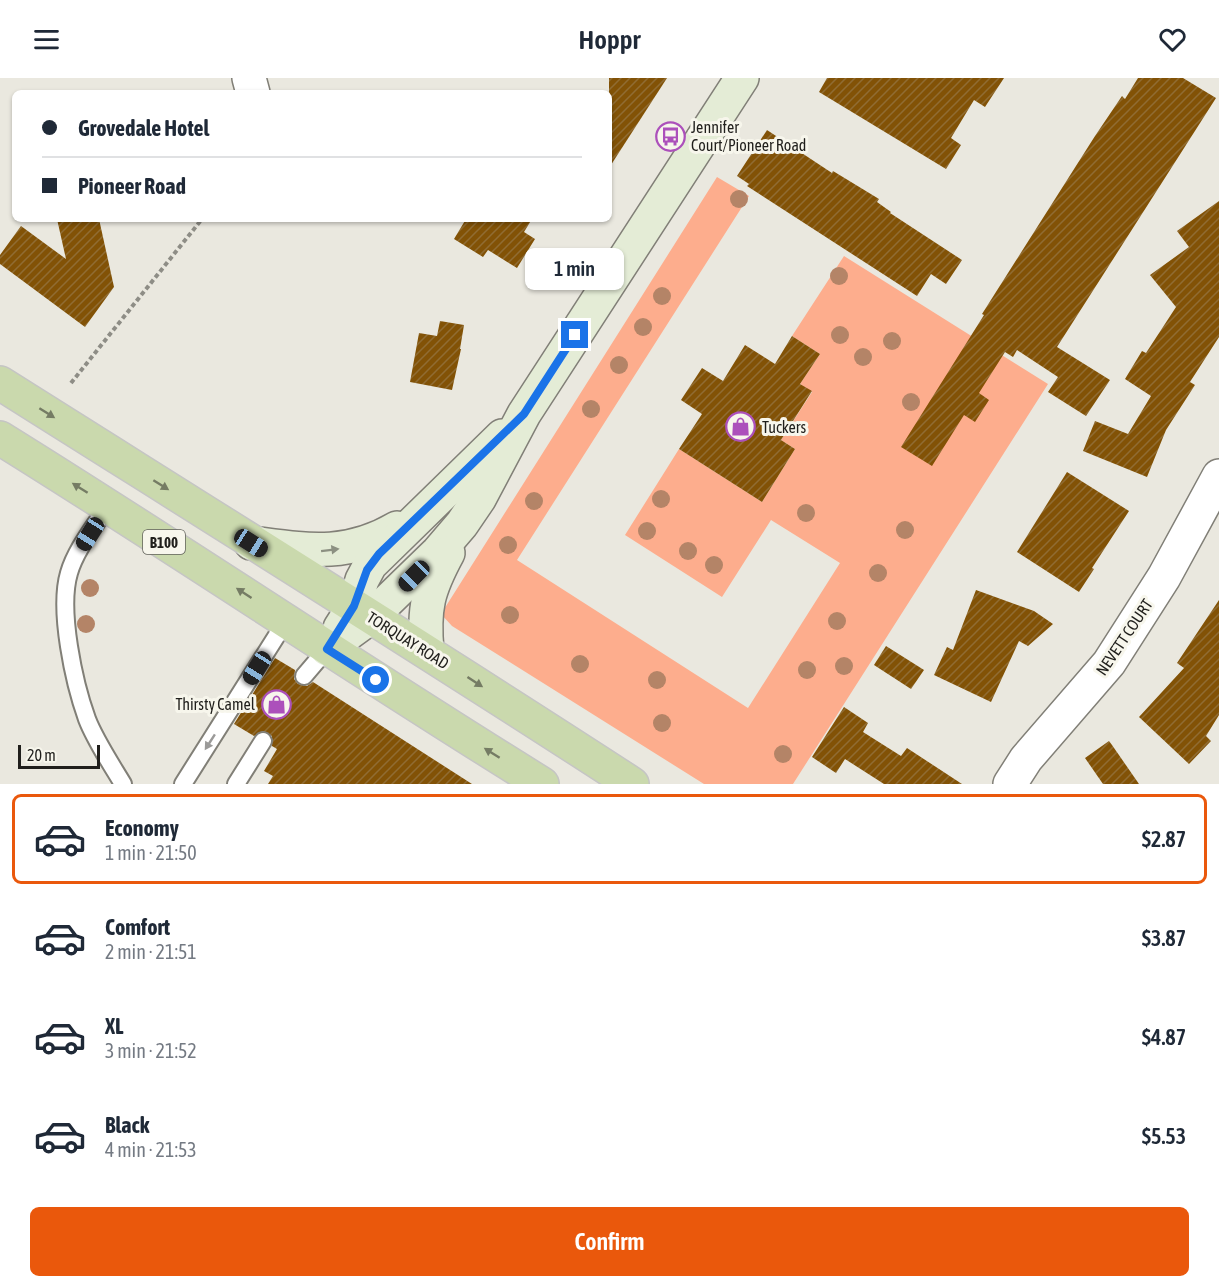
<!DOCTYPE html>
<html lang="en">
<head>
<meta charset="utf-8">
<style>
  :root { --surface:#fff; --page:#f6f6f7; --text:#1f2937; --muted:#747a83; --line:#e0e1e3; --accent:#ea580c }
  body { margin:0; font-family:"Asap Condensed",sans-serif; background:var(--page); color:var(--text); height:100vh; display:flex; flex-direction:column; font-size:22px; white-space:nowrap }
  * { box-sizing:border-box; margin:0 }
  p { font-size:20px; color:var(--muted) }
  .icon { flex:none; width:33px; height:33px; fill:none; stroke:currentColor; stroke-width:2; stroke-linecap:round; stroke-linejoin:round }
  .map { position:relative; height:706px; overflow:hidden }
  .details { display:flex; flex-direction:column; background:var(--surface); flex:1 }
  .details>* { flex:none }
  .top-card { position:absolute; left:12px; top:12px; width:600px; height:132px; border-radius:9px; box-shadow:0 2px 4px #0004; display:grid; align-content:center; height:132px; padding:0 30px; background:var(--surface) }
  .scale { position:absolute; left:18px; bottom:15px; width:82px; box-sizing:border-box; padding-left:6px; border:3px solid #201f1c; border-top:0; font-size:16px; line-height:21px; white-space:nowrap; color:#201f1c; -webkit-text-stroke:4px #f7f6ec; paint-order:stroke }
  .end { position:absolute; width:27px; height:27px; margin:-14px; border:8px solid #1a73e8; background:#fff; box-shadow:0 0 0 3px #fff }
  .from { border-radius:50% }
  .bubble { position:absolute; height:42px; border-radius:9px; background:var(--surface); box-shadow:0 2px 4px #0004; font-size:20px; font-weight:600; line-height:42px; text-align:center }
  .car { position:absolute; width:18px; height:36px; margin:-18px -9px; border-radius:8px; box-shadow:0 0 4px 2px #0007; background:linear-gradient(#222 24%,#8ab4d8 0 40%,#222 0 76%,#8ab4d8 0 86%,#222 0) }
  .top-card b { display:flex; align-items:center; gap:21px; height:57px; font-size:22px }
  .top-card b+b { border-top:2px solid var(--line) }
  .top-card i { width:15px; height:15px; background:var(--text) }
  ul { padding:10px 0 0; list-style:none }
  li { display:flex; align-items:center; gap:18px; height:90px; margin:0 12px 9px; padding:0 18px; border:3px solid transparent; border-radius:9px }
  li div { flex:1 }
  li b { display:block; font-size:22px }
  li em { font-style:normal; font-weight:600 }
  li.selected { border-color:var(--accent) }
  li>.icon { width:54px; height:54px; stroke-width:1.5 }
  .action { display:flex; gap:12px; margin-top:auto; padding:12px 30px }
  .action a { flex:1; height:69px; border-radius:9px; background:var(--accent); color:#fff; font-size:24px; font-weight:600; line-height:69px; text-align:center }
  header { display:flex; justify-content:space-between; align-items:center; height:78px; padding:0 30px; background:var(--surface); font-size:27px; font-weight:600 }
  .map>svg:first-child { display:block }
  .green { fill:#fdad8d }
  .building { fill:url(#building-hatch) }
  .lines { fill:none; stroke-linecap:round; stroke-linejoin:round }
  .service-casing { stroke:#817f77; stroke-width:20 }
  .minor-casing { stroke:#817f77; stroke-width:36 }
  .secondary-casing { stroke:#817f77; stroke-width:36 }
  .primary-casing { stroke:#c5c5c4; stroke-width:36 }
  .path { stroke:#8e8d86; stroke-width:4; stroke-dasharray:4.5 3; stroke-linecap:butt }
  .service { stroke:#fff; stroke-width:16 }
  .minor { stroke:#fff; stroke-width:33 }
  .secondary { stroke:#e4ecd6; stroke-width:33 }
  .primary { stroke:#cad9ad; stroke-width:33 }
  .tree { fill:#b48467 }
  .oneway { fill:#757c64 }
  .oneway2 { fill:#8c9082 }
  .oneway3 { fill:#9b9a99 }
  .route { stroke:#1a73e8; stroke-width:8 }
  .labels { text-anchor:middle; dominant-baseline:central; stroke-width:6; stroke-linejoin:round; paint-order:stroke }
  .shield { fill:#f7f6ec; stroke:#60605a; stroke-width:1.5 }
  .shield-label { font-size:15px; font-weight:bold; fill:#201f1c }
  .poi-label { font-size:16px; fill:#201f1c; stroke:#f7f6ec; text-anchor:start }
  .street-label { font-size:16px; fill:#201f1c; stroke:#f7f6ec }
</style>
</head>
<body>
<header><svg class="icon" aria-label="menu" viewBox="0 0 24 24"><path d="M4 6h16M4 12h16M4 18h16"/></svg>Hoppr<svg class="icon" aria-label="heart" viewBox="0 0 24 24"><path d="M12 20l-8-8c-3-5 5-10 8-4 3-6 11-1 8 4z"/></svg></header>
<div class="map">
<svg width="1219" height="706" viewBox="0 0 1219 706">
  <defs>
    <pattern id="building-hatch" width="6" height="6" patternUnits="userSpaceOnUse" patternTransform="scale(1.5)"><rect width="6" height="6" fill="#825206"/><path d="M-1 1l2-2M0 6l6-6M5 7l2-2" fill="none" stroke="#906c33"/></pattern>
  </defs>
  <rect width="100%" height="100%" fill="#eae8df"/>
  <polygon class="green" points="717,99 749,118 517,482 748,630 840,485 771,442 722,519 625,457 679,371 762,424 795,371 781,362 812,314 800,306 820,276 792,258 844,178 1048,306 793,706 704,706 452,548 441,536"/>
  <g class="building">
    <polygon points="609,0 667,0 609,90"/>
    <polygon points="827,0 1004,0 985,29 974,22 951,60 961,67 946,91 819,14"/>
    <polygon points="1138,0 1183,0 1216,20 1057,269 1110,302 1086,338 1048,314 1058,299 1017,272 1013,279 1005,274 979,315 989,322 975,344 964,337 932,388 901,369 984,237 982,236 1095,58 1122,18 1125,21"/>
    <polygon points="767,52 832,95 833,93 879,121 877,124 891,134 890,135 962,182 946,206 931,196 917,218 747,108 749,106 737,98"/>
    <polygon points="1219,123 1219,259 1190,304 1195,307 1166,352 1147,399 1083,373 1095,343 1128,356 1151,318 1125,301 1142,273 1146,275 1176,229 1150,197 1189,169 1177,153"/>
    <polygon points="57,141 99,141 114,209 85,249 0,186 0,177 21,148 66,181"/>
    <polygon points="466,141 532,141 524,154 535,161 517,190 488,172 483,179 454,161"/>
    <polygon points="440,243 464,247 460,271 461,271 452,312 410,304 419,255 437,258"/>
    <polygon points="792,258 820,276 800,306 812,313 781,362 795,371 762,424 679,371 702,336 681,322 702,290 723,303 745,267 775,286"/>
    <polygon points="1067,394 1129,433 1092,490 1094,491 1079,514 1017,474"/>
    <polygon points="976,512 1034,533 1053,546 1028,568 1019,563 991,624 934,597 947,569 953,572"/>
    <polygon points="1219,522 1219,637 1206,658 1211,663 1189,686 1139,639 1184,590 1177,585"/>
    <polygon points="886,568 924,592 911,611 874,587"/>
    <polygon points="275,580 295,592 294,601 298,606 307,608 313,604 472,706 268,706 273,698 264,693 277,671 272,668 272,658 263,653 254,658 234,646"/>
    <polygon points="844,629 868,645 863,654 901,678 907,670 962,706 884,706 845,681 836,695 812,679"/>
    <polygon points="1109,663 1112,667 1139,706 1103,706 1085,680"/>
  </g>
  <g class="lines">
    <defs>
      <g id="service">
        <path d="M108,427C95,448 76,471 69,495C58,532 74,605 87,641C95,662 111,686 123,706"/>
        <polyline points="304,598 327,571"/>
        <polyline points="183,706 286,543"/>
        <polyline points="236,706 263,663"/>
      </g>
      <g id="minor">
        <polyline points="249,0 253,15"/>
        <polyline points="1010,706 1026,681 1109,585 1164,499 1219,398"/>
      </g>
      <g id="secondary">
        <path d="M251,465C306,472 346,480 397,450"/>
        <polyline points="340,550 354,528 362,502 370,487 502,358"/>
        <polyline points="327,571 371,539 438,474 462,446 479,421 524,336 742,0"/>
        <path d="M427,573C423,530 428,512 448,475"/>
      </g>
      <g id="primary">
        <path d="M0,305C211,438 423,570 632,706"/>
        <path d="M0,360C182,473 359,593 542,706"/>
      </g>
    </defs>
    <use href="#service" class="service-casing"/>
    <use href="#minor" class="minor-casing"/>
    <use href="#secondary" class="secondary-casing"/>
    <use href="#primary" class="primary-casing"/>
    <polyline class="path" points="71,305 202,141"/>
    <use href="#service" class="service"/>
    <use href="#minor" class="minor"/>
    <use href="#secondary" class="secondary"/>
    <use href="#primary" class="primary"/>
  </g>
  <g class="tree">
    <circle cx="739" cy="121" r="9"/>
    <circle cx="839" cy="198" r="9"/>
    <circle cx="662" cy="218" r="9"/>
    <circle cx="643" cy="249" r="9"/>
    <circle cx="840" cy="257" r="9"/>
    <circle cx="892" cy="263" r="9"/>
    <circle cx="863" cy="279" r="9"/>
    <circle cx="619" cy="287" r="9"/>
    <circle cx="911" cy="324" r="9"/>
    <circle cx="591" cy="331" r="9"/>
    <circle cx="661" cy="421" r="9"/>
    <circle cx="534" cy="423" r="9"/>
    <circle cx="806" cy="435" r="9"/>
    <circle cx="905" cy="452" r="9"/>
    <circle cx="647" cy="453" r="9"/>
    <circle cx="508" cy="467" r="9"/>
    <circle cx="688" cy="473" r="9"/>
    <circle cx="714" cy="487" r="9"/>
    <circle cx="878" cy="495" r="9"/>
    <circle cx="90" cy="510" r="9"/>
    <circle cx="510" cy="537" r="9"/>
    <circle cx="837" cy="543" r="9"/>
    <circle cx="86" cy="546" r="9"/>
    <circle cx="580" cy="586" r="9"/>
    <circle cx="844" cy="588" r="9"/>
    <circle cx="807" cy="592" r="9"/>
    <circle cx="657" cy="602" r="9"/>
    <circle cx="662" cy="645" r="9"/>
    <circle cx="783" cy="676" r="9"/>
  </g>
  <defs><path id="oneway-solid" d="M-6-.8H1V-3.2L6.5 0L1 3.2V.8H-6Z" transform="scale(1.5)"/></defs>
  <g class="oneway">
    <use href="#oneway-solid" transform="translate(47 335) rotate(32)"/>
    <use href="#oneway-solid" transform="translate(161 407) rotate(32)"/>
    <use href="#oneway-solid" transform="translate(80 410) rotate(-148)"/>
    <use href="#oneway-solid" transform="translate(244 515) rotate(-147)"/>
    <use href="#oneway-solid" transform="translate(475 604) rotate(33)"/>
    <use href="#oneway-solid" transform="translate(492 675) rotate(-148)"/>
  </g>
  <use class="oneway2" href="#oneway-solid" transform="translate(330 472) rotate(-7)"/>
  <use class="oneway3" href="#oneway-solid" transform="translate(210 664) rotate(123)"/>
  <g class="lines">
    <polyline class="route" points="376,602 327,571 354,528 367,492 379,476 524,336 575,257"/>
  </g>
  <defs>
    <symbol id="bus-ring" viewBox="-11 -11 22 22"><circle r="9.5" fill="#f7f6ec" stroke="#ac50bb" stroke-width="1.5"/><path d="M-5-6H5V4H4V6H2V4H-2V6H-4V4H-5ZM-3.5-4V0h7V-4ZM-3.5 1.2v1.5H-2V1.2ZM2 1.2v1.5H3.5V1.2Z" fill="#ac50bb"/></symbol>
    <symbol id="shop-ring" viewBox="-11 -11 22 22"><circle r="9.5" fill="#f7f6ec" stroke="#ac50bb" stroke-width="1.5"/><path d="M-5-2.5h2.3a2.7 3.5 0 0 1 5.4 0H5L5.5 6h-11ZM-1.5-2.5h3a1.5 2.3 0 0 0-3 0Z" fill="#ac50bb"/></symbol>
  </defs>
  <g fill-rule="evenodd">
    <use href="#bus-ring" x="654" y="42" width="33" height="33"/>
    <use href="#shop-ring" x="724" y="332" width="33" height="33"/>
    <use href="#shop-ring" x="260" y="610" width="33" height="33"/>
  </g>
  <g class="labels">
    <rect class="shield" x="143" y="452" width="42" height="24" rx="4.5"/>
    <g class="shield-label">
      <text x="164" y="464">B100</text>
    </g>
    <g class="poi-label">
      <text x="691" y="49">Jennifer<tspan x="691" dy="18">Court/Pioneer Road</tspan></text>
      <text x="762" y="349">Tuckers</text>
      <text x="255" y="626" text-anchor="end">Thirsty Camel</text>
    </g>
    <g class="street-label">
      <text transform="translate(1124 559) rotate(-56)">NEVETT COURT</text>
      <text transform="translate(408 562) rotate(32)">TORQUAY ROAD</text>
    </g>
  </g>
</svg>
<div class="scale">20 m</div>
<i class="end from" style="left:376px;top:602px"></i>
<i class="end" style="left:575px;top:257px"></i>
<div class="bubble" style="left:525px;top:170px;width:99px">1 min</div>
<i class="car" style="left:90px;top:456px;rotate:212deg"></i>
<i class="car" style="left:251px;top:465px;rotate:122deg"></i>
<i class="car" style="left:414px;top:498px;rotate:225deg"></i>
<i class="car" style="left:257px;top:590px;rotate:212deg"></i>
<div class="top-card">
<b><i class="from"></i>Grovedale Hotel</b>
<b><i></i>Pioneer Road</b>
</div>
</div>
<section class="details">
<ul>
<li class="selected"><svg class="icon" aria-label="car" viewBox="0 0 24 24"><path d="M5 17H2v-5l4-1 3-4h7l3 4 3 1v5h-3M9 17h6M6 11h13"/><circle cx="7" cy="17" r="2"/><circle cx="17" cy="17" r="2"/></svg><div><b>Economy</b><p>1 min · 21:50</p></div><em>$2.87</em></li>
<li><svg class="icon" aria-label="car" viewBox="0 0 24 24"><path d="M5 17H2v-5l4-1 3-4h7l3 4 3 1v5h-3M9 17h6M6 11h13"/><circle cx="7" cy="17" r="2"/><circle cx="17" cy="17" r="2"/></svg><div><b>Comfort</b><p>2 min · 21:51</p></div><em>$3.87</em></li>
<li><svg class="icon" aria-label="car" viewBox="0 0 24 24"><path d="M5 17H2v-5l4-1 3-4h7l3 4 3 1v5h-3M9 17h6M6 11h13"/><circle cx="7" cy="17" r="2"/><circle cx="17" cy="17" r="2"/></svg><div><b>XL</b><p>3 min · 21:52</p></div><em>$4.87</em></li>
<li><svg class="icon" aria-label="car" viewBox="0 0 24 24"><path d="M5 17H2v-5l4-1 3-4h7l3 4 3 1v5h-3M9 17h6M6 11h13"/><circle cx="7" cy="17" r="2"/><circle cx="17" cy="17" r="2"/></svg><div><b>Black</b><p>4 min · 21:53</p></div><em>$5.53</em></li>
</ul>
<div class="action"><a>Confirm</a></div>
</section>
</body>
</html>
